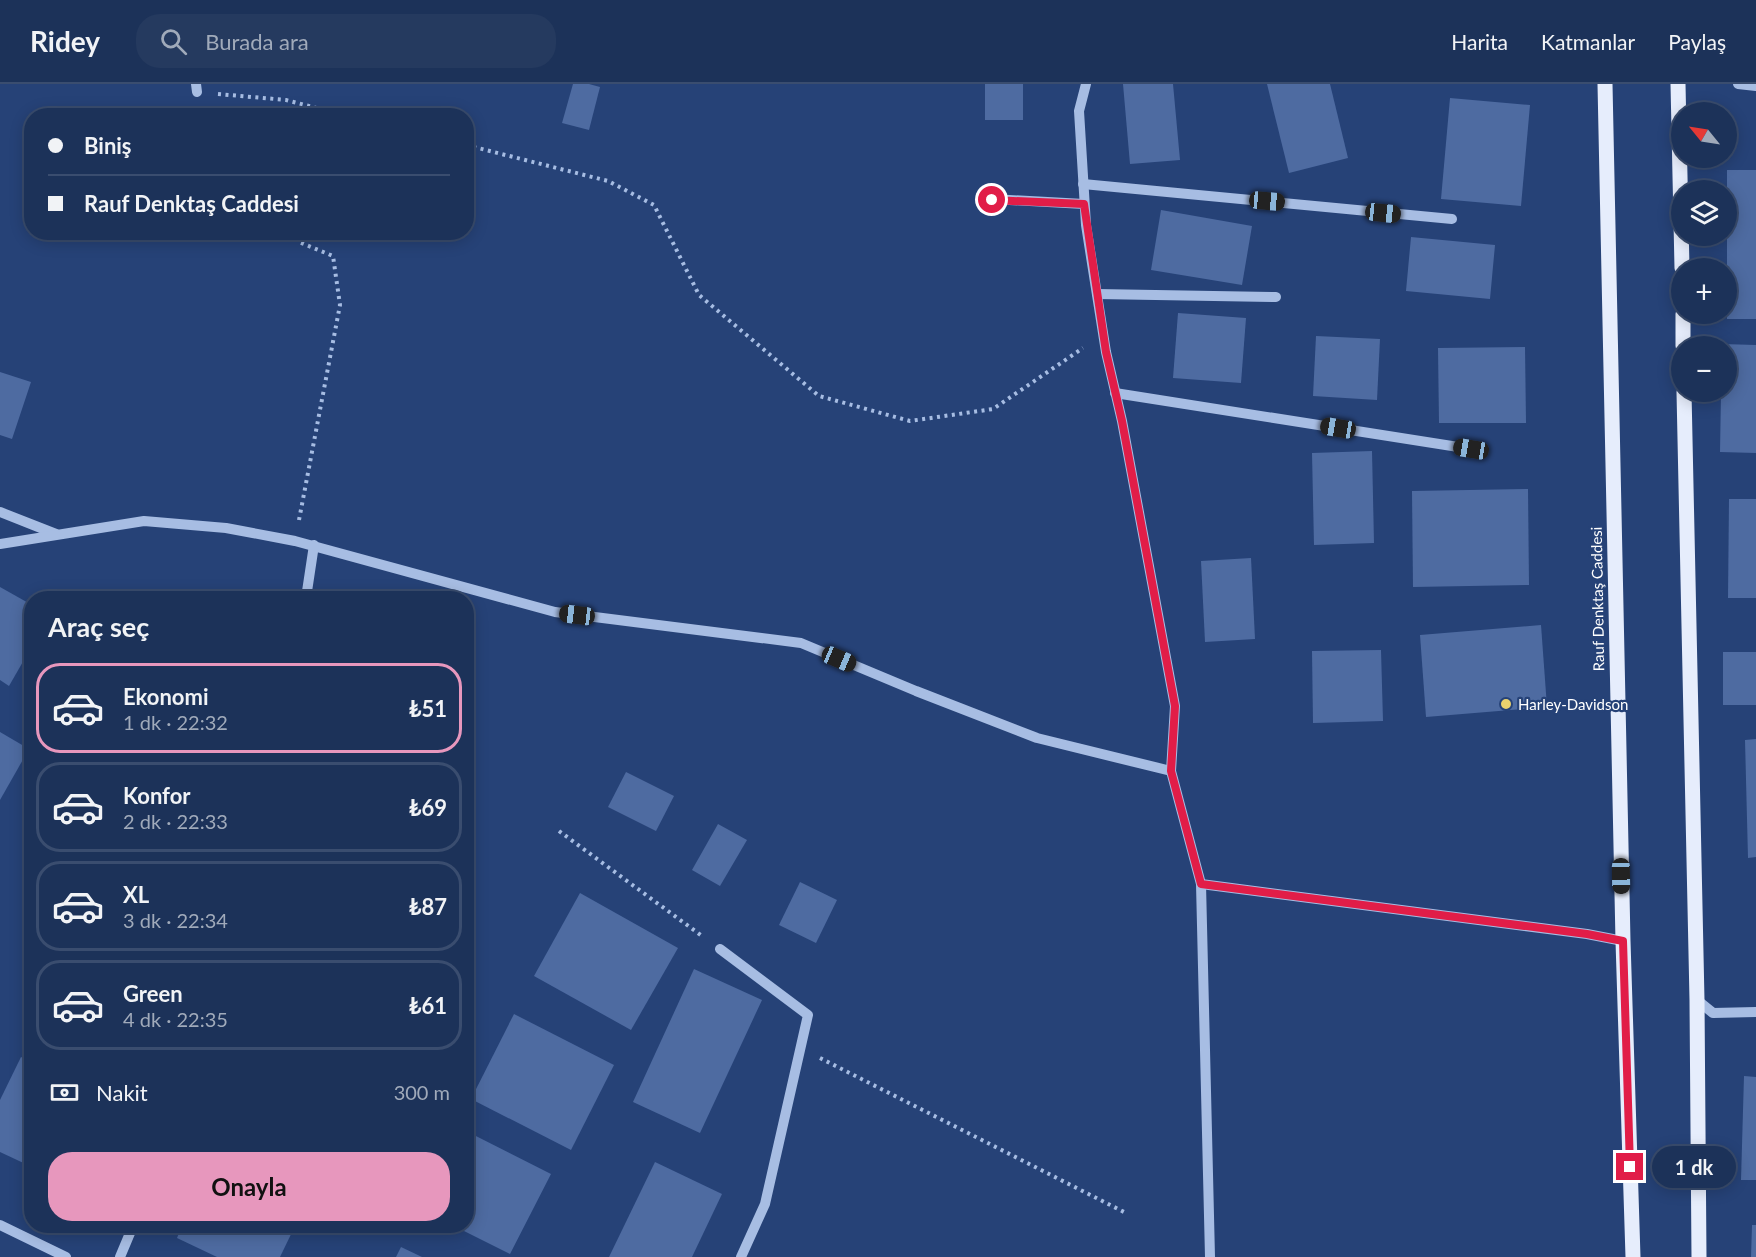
<!DOCTYPE html>
<html lang="tr">
<head>
<meta charset="utf-8">
<style>
  :root { --surface:#1c3259; --page:#253a5f; --text:#f1f3f6; --muted:#a0aaba; --line:#3a4d6f; --accent:#e797bd }
  body { margin:0; font-family:Lato,sans-serif; background:var(--page); color:var(--text); height:100vh; display:flex; flex-direction:column; font-size:22px; white-space:nowrap }
  * { box-sizing:border-box; margin:0 }
  p { font-size:20px; color:var(--muted) }
  .icon { flex:none; width:33px; height:33px; fill:none; stroke:currentColor; stroke-width:2; stroke-linecap:round; stroke-linejoin:round }
  .map { position:relative; flex:1; overflow:hidden }
  .drawer { position:absolute; left:24px; top:507px; width:450px; height:642px; display:flex; flex-direction:column; background:var(--surface); border-radius:24px; box-shadow:0 3px 15px #0003,0 0 0 2px var(--line) }
  .drawer>* { flex:none }
  .banner { position:absolute; left:24px; top:24px; width:450px; height:132px; border-radius:24px; box-shadow:0 3px 15px #0003,0 0 0 2px var(--line); display:grid; align-content:center; height:132px; padding:0 24px; background:var(--surface) }
  .needle { width:39px; rotate:300deg }
  .fabs { position:absolute; left:1671px; top:18px; display:grid; gap:12px }
  .fabs a { display:grid; place-items:center; width:66px; height:66px; border-radius:50%; background:var(--surface); box-shadow:0 3px 15px #0003,0 0 0 2px var(--line); font-size:30px }
  .end { position:absolute; width:27px; height:27px; margin:-14px; border:8px solid #e11d48; background:#fff; box-shadow:0 0 0 3px #fff }
  .from { border-radius:50% }
  .bubble { position:absolute; height:42px; border-radius:21px; background:var(--surface); box-shadow:0 3px 15px #0003,0 0 0 2px var(--line); font-size:20px; font-weight:700; line-height:42px; text-align:center }
  .car { position:absolute; width:18px; height:36px; margin:-18px -9px; border-radius:8px; box-shadow:0 0 4px 2px #0007; background:linear-gradient(#222 24%,#8ab4d8 0 40%,#222 0 76%,#8ab4d8 0 86%,#222 0) }
  .banner b { display:flex; align-items:center; gap:21px; height:57px; font-size:22px }
  .banner b+b { border-top:2px solid var(--line) }
  .banner i { width:15px; height:15px; background:var(--text) }
  ul { padding:0; list-style:none }
  li { display:flex; align-items:center; gap:18px; height:90px; margin:0 12px 9px; padding:0 12px; border:3px solid var(--line); border-radius:24px }
  li div { flex:1 }
  li b { display:block; font-size:22px }
  li em { font-style:normal; font-weight:700 }
  li.current { border-color:var(--accent) }
  li>.icon { width:54px; height:54px; stroke-width:1.5 }
  h2 { padding:0 24px; font-size:27px; line-height:72px }
  .pay { display:flex; align-items:center; gap:15px; height:66px; padding:0 24px; font-size:22px }
  .pay p { margin-inline-start:auto }
  .cta { display:flex; gap:12px; margin-top:auto; padding:12px 24px }
  .cta a { flex:1; height:69px; border-radius:24px; background:var(--accent); color:#111; font-size:24px; font-weight:700; line-height:69px; text-align:center }
  header { display:flex; align-items:center; gap:36px; box-sizing:border-box; height:84px; padding:0 30px; background:var(--surface); border-bottom:2px solid var(--line) }
  header strong { font-size:28px }
  nav { display:flex; gap:33px; margin-inline-start:auto; font-size:21px }
  .search { width:420px; height:54px; background:var(--page); display:flex; align-items:center; gap:15px; box-sizing:border-box; padding:0 21px; border-radius:24px; color:var(--muted); font-size:22px }
  .map>svg:first-child { display:block }
  .building { fill:#4e6ba1 }
  .lines { fill:none; stroke-linecap:round; stroke-linejoin:round }
  .path { stroke:#a7bde3; stroke-width:4; stroke-dasharray:3 4.5; stroke-linecap:butt }
  .minor { stroke:#a7bde3; stroke-width:10 }
  .major { stroke:#e6edfc; stroke-width:15 }
  .route { stroke:#e11d48; stroke-width:8 }
  .poi-dot { fill:#ebd26d; stroke:#264277; stroke-width:2 }
  .labels { text-anchor:middle; dominant-baseline:central; stroke-width:4.5; stroke-linejoin:round; paint-order:stroke }
  .street-label { font-size:15px; fill:#fff; stroke:#264277 }
  .poi-label { font-size:15px; fill:#fff; stroke:#264277; text-anchor:start }
</style>
</head>
<body>
<header>
<strong>Ridey</strong>
<div class="search"><svg class="icon" aria-label="search" viewBox="0 0 24 24"><circle cx="10" cy="10" r="6"/><path d="M15 15l6 6"/></svg>Burada ara</div>
<nav><a>Harita</a><a>Katmanlar</a><a>Paylaş</a></nav>
</header>
<div class="map">
<svg width="1756" height="1173" viewBox="0 0 1756 1173">
  <rect width="100%" height="100%" fill="#264277"/>
  <g class="building">
    <polygon points="573,0 589,0 600,3 589,46 562,39"/>
    <rect x="985" y="0" width="38" height="36"/>
    <polygon points="1123,0 1173,0 1180,76 1130,80"/>
    <polygon points="1267,0 1330,0 1348,74 1289,89"/>
    <polygon points="1450,14 1530,21 1521,122 1441,115"/>
    <rect x="1727" y="86" width="29" height="149"/>
    <polygon points="1161,126 1252,142 1242,201 1151,186"/>
    <polygon points="1411,153 1495,161 1490,215 1406,207"/>
    <polygon points="1178,229 1246,234 1241,299 1173,294"/>
    <polygon points="1316,252 1380,255 1377,316 1313,312"/>
    <polygon points="1722,260 1756,261 1756,369 1720,368 1721,308 1726,308 1726,262 1722,262"/>
    <polygon points="1525,263 1526,339 1439,339 1438,264"/>
    <polygon points="0,288 31,298 12,355 0,351"/>
    <polygon points="1372,367 1374,459 1314,461 1312,369"/>
    <polygon points="1528,405 1529,501 1413,503 1412,407"/>
    <polygon points="1729,415 1756,415 1756,514 1728,514"/>
    <polygon points="1251,474 1255,555 1205,558 1201,477"/>
    <polygon points="0,503 32,521 32,562 9,602 0,596"/>
    <polygon points="1541,541 1547,623 1426,633 1420,551"/>
    <polygon points="1381,566 1383,637 1313,639 1312,567"/>
    <rect x="1723" y="568" width="33" height="53"/>
    <polygon points="0,648 29,665 0,716"/>
    <polygon points="1756,655 1756,773 1748,774 1745,656"/>
    <polygon points="626,688 674,712 656,747 608,723"/>
    <polygon points="718,740 747,756 720,802 692,786"/>
    <polygon points="800,798 837,816 816,859 779,841"/>
    <polygon points="580,809 678,864 631,946 534,892"/>
    <polygon points="694,885 762,916 700,1049 633,1018"/>
    <polygon points="514,930 614,981 571,1066 471,1015"/>
    <polygon points="21,973 32,978 32,1083 0,1068 0,1016"/>
    <polygon points="1744,992 1756,993 1756,1096 1741,1096"/>
    <polygon points="466,1047 551,1090 510,1170 454,1142 466,1142"/>
    <polygon points="655,1078 722,1110 692,1173 609,1173"/>
    <polygon points="1752,1141 1756,1141 1756,1173 1751,1173"/>
    <polygon points="182,1142 295,1142 280,1173 217,1173 177,1154"/>
    <polygon points="401,1163 422,1173 396,1173"/>
  </g>
  <g class="lines">
    <g class="path">
      <polyline points="218,10 286,16 347,32"/>
      <polyline points="466,61 608,97 654,121 699,211 819,312 910,337 993,325 1083,264"/>
      <polyline points="299,436 340,221 333,172 299,158"/>
      <polyline points="559,747 702,852"/>
      <polyline points="820,974 1126,1129"/>
    </g>
    <g class="minor">
      <polyline points="196,0 197,8"/>
      <polyline points="1086,0 1079,27 1086,141 1106,268 1122,337 1175,622 1171,687 1201,800 1210,1173"/>
      <polyline points="1738,0 1756,2"/>
      <polyline points="1083,100 1452,135"/>
      <polyline points="992,115 1084,120"/>
      <polyline points="1097,210 1276,213"/>
      <polyline points="1115,309 1471,365"/>
      <polyline points="0,428 56,450"/>
      <polyline points="0,460 144,437 226,444 295,457 555,528 801,559 916,607 1037,654 1171,687"/>
      <polyline points="306,514 314,461"/>
      <polyline points="1201,800 1587,850 1623,857"/>
      <polyline points="720,865 808,931 765,1120 741,1173"/>
      <polyline points="1697,916 1713,929 1756,928"/>
      <polyline points="0,1141 66,1173"/>
      <polyline points="120,1173 133,1142"/>
    </g>
    <g class="major">
      <polyline points="1605,0 1623,857 1633,1173"/>
      <polyline points="1678,0 1682,184"/>
      <polyline points="1683,230 1683,262"/>
      <polyline points="1684,308 1697,916 1699,1173"/>
    </g>
  </g>
  <g class="lines">
    <polyline class="route" points="992,116 1084,120 1106,268 1122,337 1175,622 1171,687 1201,800 1587,850 1623,857 1630,1083"/>
  </g>
  <circle class="poi-dot" cx="1506" cy="620" r="6"/>
  <g class="labels">
    <g class="street-label">
      <text transform="translate(1597 515) rotate(-91)">Rauf Denktaş Caddesi</text>
    </g>
    <g class="poi-label">
      <text x="1518" y="620">Harley-Davidson</text>
    </g>
  </g>
</svg>
<div class="fabs">
<a><svg class="needle" viewBox="-14 -14 28 28"><path d="M0-13l5 13h-10z" fill="#e53935"/><path d="M0 13l5-13h-10z" fill="#a0aaba"/></svg></a>
<a><svg class="icon" aria-label="layers" viewBox="0 0 24 24"><path d="M12 4l9 5-9 5-9-5zM3 14l9 5 9-5"/></svg></a>
<a>+</a>
<a>−</a>
</div>
<i class="end from" style="left:992px;top:116px"></i>
<i class="end" style="left:1630px;top:1083px"></i>
<div class="bubble" style="left:1652px;top:1062px;width:84px">1 dk</div>
<i class="car" style="left:1267px;top:117px;rotate:95deg"></i>
<i class="car" style="left:1383px;top:129px;rotate:96deg"></i>
<i class="car" style="left:1338px;top:344px;rotate:279deg"></i>
<i class="car" style="left:1471px;top:365px;rotate:279deg"></i>
<i class="car" style="left:577px;top:531px;rotate:277deg"></i>
<i class="car" style="left:839px;top:575px;rotate:113deg"></i>
<i class="car" style="left:1621px;top:792px;rotate:179deg"></i>
<div class="banner">
<b><i class="from"></i>Biniş</b>
<b><i></i>Rauf Denktaş Caddesi</b>
</div>
<section class="drawer">
<h2>Araç seç</h2>
<ul>
<li class="current"><svg class="icon" aria-label="car" viewBox="0 0 24 24"><path d="M5 17H2v-5l4-1 3-4h7l3 4 3 1v5h-3M9 17h6M6 11h13"/><circle cx="7" cy="17" r="2"/><circle cx="17" cy="17" r="2"/></svg><div><b>Ekonomi</b><p>1 dk · 22:32</p></div><em>₺51</em></li>
<li><svg class="icon" aria-label="car" viewBox="0 0 24 24"><path d="M5 17H2v-5l4-1 3-4h7l3 4 3 1v5h-3M9 17h6M6 11h13"/><circle cx="7" cy="17" r="2"/><circle cx="17" cy="17" r="2"/></svg><div><b>Konfor</b><p>2 dk · 22:33</p></div><em>₺69</em></li>
<li><svg class="icon" aria-label="car" viewBox="0 0 24 24"><path d="M5 17H2v-5l4-1 3-4h7l3 4 3 1v5h-3M9 17h6M6 11h13"/><circle cx="7" cy="17" r="2"/><circle cx="17" cy="17" r="2"/></svg><div><b>XL</b><p>3 dk · 22:34</p></div><em>₺87</em></li>
<li><svg class="icon" aria-label="car" viewBox="0 0 24 24"><path d="M5 17H2v-5l4-1 3-4h7l3 4 3 1v5h-3M9 17h6M6 11h13"/><circle cx="7" cy="17" r="2"/><circle cx="17" cy="17" r="2"/></svg><div><b>Green</b><p>4 dk · 22:35</p></div><em>₺61</em></li>
</ul>
<div class="pay"><svg class="icon" aria-label="cash" viewBox="0 0 24 24"><path d="M3 7h18v10H3z"/><circle cx="12" cy="12" r="2"/></svg>Nakit<p>300 m</p></div>
<div class="cta"><a>Onayla</a></div>
</section>
</div>
</body>
</html>
